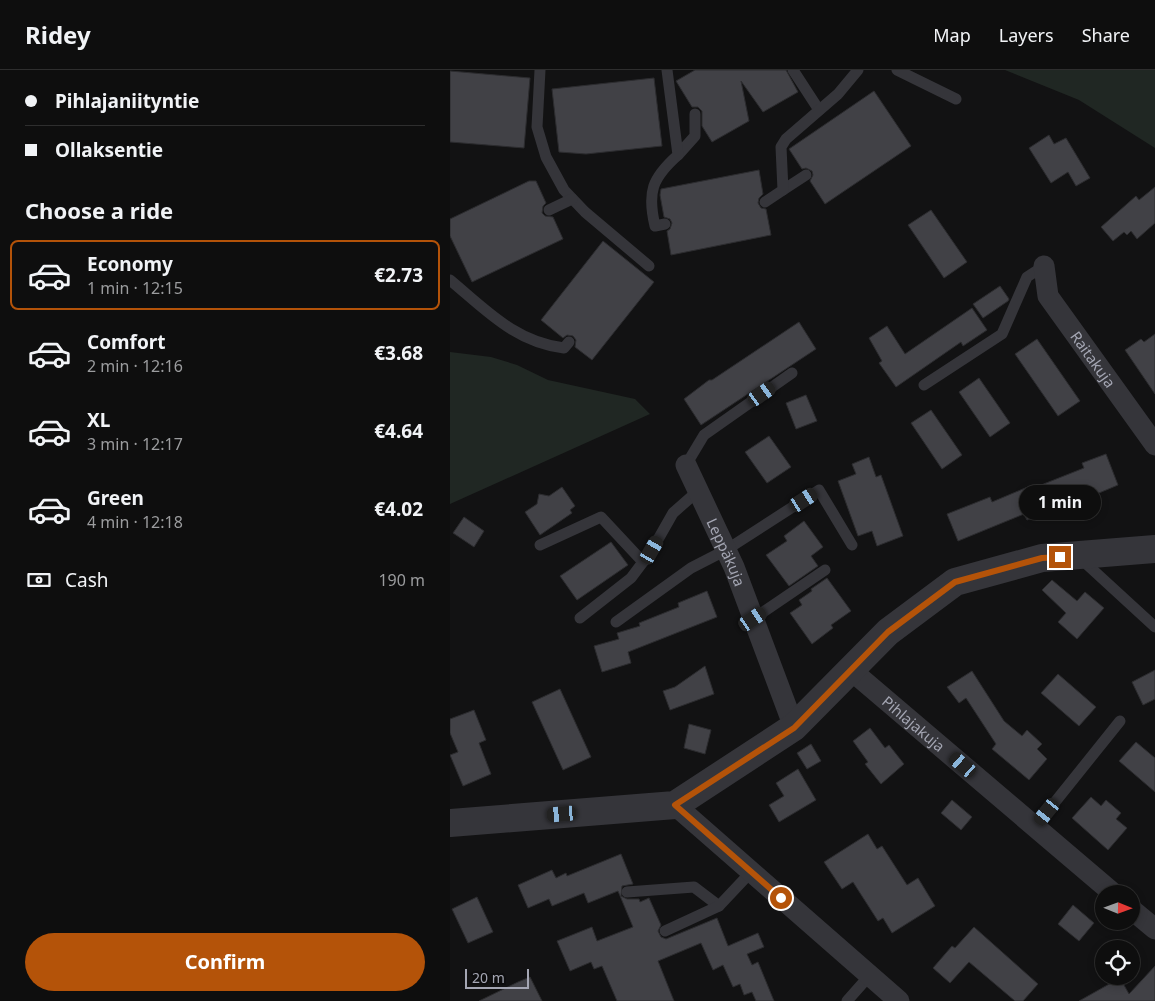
<!DOCTYPE html>
<html lang="en">
<head>
<meta charset="utf-8">
<style>
  :root { --surface:#0e0e0e; --page:#171717; --text:#f1f3f6; --muted:#9b9c9e; --line:#2e2e2e; --accent:#b45309 }
  body { margin:0; font-family:"Noto Sans",sans-serif; background:var(--page); color:var(--text); height:100vh; display:flex; flex-direction:column; font-size:19px; white-space:nowrap }
  * { box-sizing:border-box; margin:0 }
  p { font-size:16px; color:var(--muted) }
  .icon { flex:none; width:28px; height:28px; fill:none; stroke:currentColor; stroke-width:2; stroke-linecap:round; stroke-linejoin:round }
  .map { position:relative; flex:1; overflow:hidden }
  .panel { display:flex; flex-direction:column; background:var(--surface); width:450px }
  .panel>* { flex:none }
  .top-card { display:grid; align-content:center; height:110px; padding:0 25px; background:var(--surface) }
  .needle { width:32px; rotate:91deg }
  .tools { position:absolute; left:645px; top:815px; display:grid; gap:10px }
  .tools a { display:grid; place-items:center; width:45px; height:45px; border-radius:50%; background:var(--surface); box-shadow:0 2px 8px #0003,0 0 0 1px var(--line); font-size:25px }
  .scale { position:absolute; left:15px; bottom:12px; width:64px; box-sizing:border-box; padding-left:5px; border:2px solid #a4a6b3; border-top:0; font-size:14px; line-height:18px; white-space:nowrap; color:#a4a6b3; -webkit-text-stroke:4px #0d0d0e; paint-order:stroke }
  .end { position:absolute; width:22px; height:22px; margin:-11px; border:6px solid #b45309; background:#fff; box-shadow:0 0 0 2px #fff }
  .from { border-radius:50% }
  .bubble { position:absolute; height:35px; border-radius:18px; background:var(--surface); box-shadow:0 2px 8px #0003,0 0 0 1px var(--line); font-size:16px; font-weight:700; line-height:35px; text-align:center }
  .car { position:absolute; width:15px; height:30px; margin:-15px -8px; border-radius:6px; box-shadow:0 0 4px 1px #0007; background:linear-gradient(#222 24%,#8ab4d8 0 40%,#222 0 76%,#8ab4d8 0 86%,#222 0) }
  .top-card b { display:flex; align-items:center; gap:18px; height:48px; font-size:19px }
  .top-card b+b { border-top:1px solid var(--line) }
  .top-card i { width:12px; height:12px; background:var(--text) }
  ul { padding:0; list-style:none }
  li { display:flex; align-items:center; gap:15px; height:70px; margin:0 10px 8px; padding:0 15px; border:2px solid transparent; border-radius:8px }
  li div { flex:1 }
  li b { display:block; font-size:19px }
  li em { font-style:normal; font-weight:700 }
  li.active { border-color:var(--accent) }
  li>.icon { width:45px; height:45px; stroke-width:1.5 }
  h2 { padding:0 25px; font-size:22px; line-height:60px }
  .pay { display:flex; align-items:center; gap:12px; height:55px; padding:0 25px; font-size:19px }
  .pay p { margin-inline-start:auto }
  .cta { display:flex; gap:10px; margin-top:auto; padding:10px 25px }
  .cta a { flex:1; height:58px; border-radius:30px; background:var(--accent); color:#fff; font-size:20px; font-weight:700; line-height:58px; text-align:center }
  header { display:flex; align-items:center; gap:30px; box-sizing:border-box; height:70px; padding:0 25px; background:var(--surface); border-bottom:1px solid var(--line) }
  header strong { font-size:24px }
  nav { display:flex; gap:28px; margin-inline-start:auto; font-size:18px }
  main { display:flex; flex:1; min-height:0 }
  .map>svg:first-child { display:block }
  .green { fill:#202723 }
  .building { fill:#414146; stroke:#2c2c2f }
  .lines { fill:none; stroke-linecap:round; stroke-linejoin:round }
  .service { stroke:#35353a; stroke-width:11 }
  .minor { stroke:#35353a; stroke-width:21 }
  .tertiary { stroke:#35353a; stroke-width:28 }
  .route { stroke:#b45309; stroke-width:6 }
  .labels { text-anchor:middle; dominant-baseline:central; stroke-width:5; stroke-linejoin:round; paint-order:stroke }
  .street-label { font-size:15px; fill:#a4a6b3; stroke:#0d0d0e }
</style>
</head>
<body>
<header>
<strong>Ridey</strong>
<nav><a>Map</a><a>Layers</a><a>Share</a></nav>
</header>
<main>
<section class="panel">
<div class="top-card">
<b><i class="from"></i>Pihlajaniityntie</b>
<b><i></i>Ollaksentie</b>
</div>
<h2>Choose a ride</h2>
<ul>
<li class="active"><svg class="icon" aria-label="car" viewBox="0 0 24 24"><path d="M5 17H2v-5l4-1 3-4h7l3 4 3 1v5h-3M9 17h6M6 11h13"/><circle cx="7" cy="17" r="2"/><circle cx="17" cy="17" r="2"/></svg><div><b>Economy</b><p>1 min · 12:15</p></div><em>€2.73</em></li>
<li><svg class="icon" aria-label="car" viewBox="0 0 24 24"><path d="M5 17H2v-5l4-1 3-4h7l3 4 3 1v5h-3M9 17h6M6 11h13"/><circle cx="7" cy="17" r="2"/><circle cx="17" cy="17" r="2"/></svg><div><b>Comfort</b><p>2 min · 12:16</p></div><em>€3.68</em></li>
<li><svg class="icon" aria-label="car" viewBox="0 0 24 24"><path d="M5 17H2v-5l4-1 3-4h7l3 4 3 1v5h-3M9 17h6M6 11h13"/><circle cx="7" cy="17" r="2"/><circle cx="17" cy="17" r="2"/></svg><div><b>XL</b><p>3 min · 12:17</p></div><em>€4.64</em></li>
<li><svg class="icon" aria-label="car" viewBox="0 0 24 24"><path d="M5 17H2v-5l4-1 3-4h7l3 4 3 1v5h-3M9 17h6M6 11h13"/><circle cx="7" cy="17" r="2"/><circle cx="17" cy="17" r="2"/></svg><div><b>Green</b><p>4 min · 12:18</p></div><em>€4.02</em></li>
</ul>
<div class="pay"><svg class="icon" aria-label="cash" viewBox="0 0 24 24"><path d="M3 7h18v10H3z"/><circle cx="12" cy="12" r="2"/></svg>Cash<p>190 m</p></div>
<div class="cta"><a>Confirm</a></div>
</section>
<div class="map">
<svg width="705" height="931" viewBox="0 0 705 931">
  <rect width="100%" height="100%" fill="#121213"/>
  <g class="green">
    <polygon points="555,0 705,0 705,78 629,30"/>
    <polygon points="0,282 41,287 67,295 98,310 185,329 200,344 0,434"/>
  </g>
  <g class="building">
    <polygon points="245,0 336,0 348,22 313,42 291,11 299,51 262,72 252,56 252,41 248,37 242,37 226,11"/>
    <polygon points="0,1 80,8 74,78 0,72"/>
    <polygon points="204,8 212,76 136,84 109,82 102,19"/>
    <polygon points="424,21 461,76 375,134 360,111 363,105 362,101 356,98 352,99 339,79"/>
    <polygon points="599,65 604,74 616,68 640,108 626,116 618,102 601,113 579,78"/>
    <polygon points="309,100 313,124 309,128 308,133 311,138 316,139 321,165 221,185 217,161 220,159 222,153 220,149 214,147 210,125 211,119"/>
    <polygon points="79,111 86,111 96,133 93,136 92,143 95,146 103,147 113,169 22,212 0,166 0,149"/>
    <polygon points="705,117 705,153 687,169 681,161 677,165 674,162 663,171 651,157 686,126 689,130"/>
    <polygon points="481,140 517,192 494,208 458,155"/>
    <polygon points="153,171 204,212 142,290 125,277 126,270 123,266 117,265 113,268 91,250"/>
    <polygon points="550,216 559,229 558,231 533,248 523,234"/>
    <polygon points="522,238 537,260 513,276 511,272 446,317 429,293 432,291 419,268 437,256 455,284"/>
    <polygon points="349,252 366,279 251,355 234,329 259,310 262,310"/>
    <polygon points="705,264 705,324 675,280 691,269 694,272"/>
    <polygon points="587,269 630,331 608,346 565,284"/>
    <polygon points="529,308 560,353 540,367 509,322"/>
    <polygon points="356,325 367,351 346,359 336,333"/>
    <polygon points="481,340 512,385 492,399 461,353"/>
    <polygon points="319,366 341,397 317,413 295,382"/>
    <polygon points="656,384 668,415 592,447 591,444 577,450 574,444 508,471 497,444 540,427 542,432 580,416 581,419 634,398 632,393"/>
    <polygon points="419,387 426,407 431,405 453,466 427,476 422,461 408,466 388,411 406,404 402,394"/>
    <polygon points="112,417 125,436 120,440 122,443 90,465 75,442 87,434 89,424 99,426"/>
    <polygon points="14,447 34,461 24,477 3,463"/>
    <polygon points="354,451 373,477 361,486 368,496 339,516 316,485 337,471 334,466"/>
    <polygon points="161,472 178,495 127,530 110,506"/>
    <polygon points="377,508 401,541 381,555 383,558 362,574 340,543 352,535 349,530 362,521 361,519"/>
    <polygon points="602,510 627,531 635,522 654,538 627,569 608,552 616,543 592,520"/>
    <polygon points="257,521 267,547 178,582 181,593 152,602 144,576 169,569 167,563 190,556 189,553 229,537 228,533"/>
    <polygon points="255,596 264,624 220,640 213,621 225,617"/>
    <polygon points="705,600 705,629 693,635 682,612"/>
    <polygon points="522,601 554,651 572,666 577,660 592,674 587,679 597,689 579,710 542,679 546,674 516,628 509,633 497,617"/>
    <polygon points="608,604 646,637 629,656 591,623"/>
    <polygon points="110,619 141,687 113,700 82,632"/>
    <polygon points="24,640 36,670 29,673 41,704 13,716 0,685 8,682 0,663 0,649"/>
    <polygon points="239,654 261,660 255,684 234,678"/>
    <polygon points="420,658 435,678 439,675 454,694 431,714 415,694 418,692 403,671"/>
    <polygon points="686,672 705,688 705,722 669,691"/>
    <polygon points="361,674 371,691 357,699 347,683"/>
    <polygon points="348,699 366,730 329,752 319,735 334,726 326,713"/>
    <polygon points="641,727 651,736 656,730 671,743 666,749 677,758 658,780 622,748"/>
    <polygon points="502,730 522,747 511,760 491,743"/>
    <polygon points="418,764 427,779 432,776 457,815 468,808 485,836 442,863 433,848 428,851 403,812 392,819 374,792"/>
    <polygon points="171,784 183,814 172,816 171,826 177,829 189,829 190,832 199,828 211,855 208,861 211,867 216,869 267,848 278,876 308,863 314,877 297,884 302,895 308,892 324,931 306,931 302,922 294,925 290,914 283,917 273,895 263,900 251,873 208,891 224,931 167,931 152,896 144,899 141,892 120,901 107,871 142,857 147,871 183,857 168,821 138,833 134,823 102,836 99,829 78,838 68,815 102,800 106,808 116,803 117,806"/>
    <polygon points="27,827 43,862 18,873 2,839"/>
    <polygon points="623,835 644,853 629,871 608,854"/>
    <polygon points="524,857 588,914 573,931 565,931 519,892 500,913 483,898 502,876 505,878"/>
    <polygon points="705,896 705,931 629,931 670,908 679,924"/>
    <polygon points="80,907 92,931 29,931 68,912"/>
  </g>
  <g class="lines">
    <g class="service">
      <polyline points="90,0 87,57 96,87 114,120 135,142 199,196"/>
      <polyline points="343,0 369,40"/>
      <polyline points="447,0 506,29"/>
      <polyline points="228,85 245,66 245,44"/>
      <polyline points="333,120 356,105"/>
      <polyline points="315,132 333,120 331,77 336,69 388,24 408,0"/>
      <polyline points="99,140 122,129"/>
      <path d="M215,154L205,156C197,122 202,108 228,85L217,0"/>
      <path d="M0,210C36,240 65,272 114,278L119,272"/>
      <polyline points="474,315 552,264 577,207 594,196"/>
      <polyline points="236,395 254,365 342,303"/>
      <polyline points="90,475 151,447 193,492"/>
      <polyline points="631,489 705,557"/>
      <polyline points="130,548 181,508 202,480 223,443 248,421"/>
      <polyline points="303,549 375,500"/>
      <polyline points="166,552 241,498 276,480 369,420 402,475"/>
      <polyline points="585,757 670,651"/>
      <polyline points="177,822 244,817 269,836"/>
      <polyline points="215,861 269,836 301,802"/>
      <polyline points="397,931 420,905"/>
    </g>
    <g class="minor">
      <path id="s1" d="M594,196L598,226L705,375"/>
      <path id="s2" d="M236,395L284,497L344,657"/>
      <path id="s3" d="M402,601L664,824"/>
      <polyline points="225,735 449,931"/>
      <polyline points="681,839 705,859"/>
    </g>
    <polyline class="tertiary" points="0,753 225,735 344,657 438,562 505,512 592,488 705,479"/>
  </g>
  <g class="lines">
    <polyline class="route" points="331,828 225,735 344,658 438,562 505,512 592,488 610,487"/>
  </g>
  <g class="labels">
    <g class="street-label">
      <text stroke="none"><textPath href="#s1" startOffset="108">Raitakuja</textPath></text>
      <text stroke="none"><textPath href="#s2" startOffset="96">Leppäkuja</textPath></text>
      <text stroke="none"><textPath href="#s3" startOffset="81">Pihlajakuja</textPath></text>
    </g>
  </g>
</svg>
<div class="tools">
<a><svg class="needle" viewBox="-14 -14 28 28"><path d="M0-13l5 13h-10z" fill="#e53935"/><path d="M0 13l5-13h-10z" fill="#9b9c9e"/></svg></a>
<a><svg class="icon" aria-label="locate" viewBox="0 0 24 24"><circle cx="12" cy="12" r="6"/><path d="M12 2v4M12 18v4M2 12h4M18 12h4"/></svg></a>
</div>
<div class="scale">20 m</div>
<i class="end from" style="left:331px;top:828px"></i>
<i class="end" style="left:610px;top:487px"></i>
<div class="bubble" style="left:569px;top:415px;width:82px">1 min</div>
<i class="car" style="left:312px;top:324px;rotate:55deg"></i>
<i class="car" style="left:354px;top:430px;rotate:57deg"></i>
<i class="car" style="left:202px;top:480px;rotate:30deg"></i>
<i class="car" style="left:303px;top:549px;rotate:56deg"></i>
<i class="car" style="left:513px;top:695px;rotate:311deg"></i>
<i class="car" style="left:597px;top:742px;rotate:219deg"></i>
<i class="car" style="left:112px;top:744px;rotate:265deg"></i>
</div>
</main>
</body>
</html>
